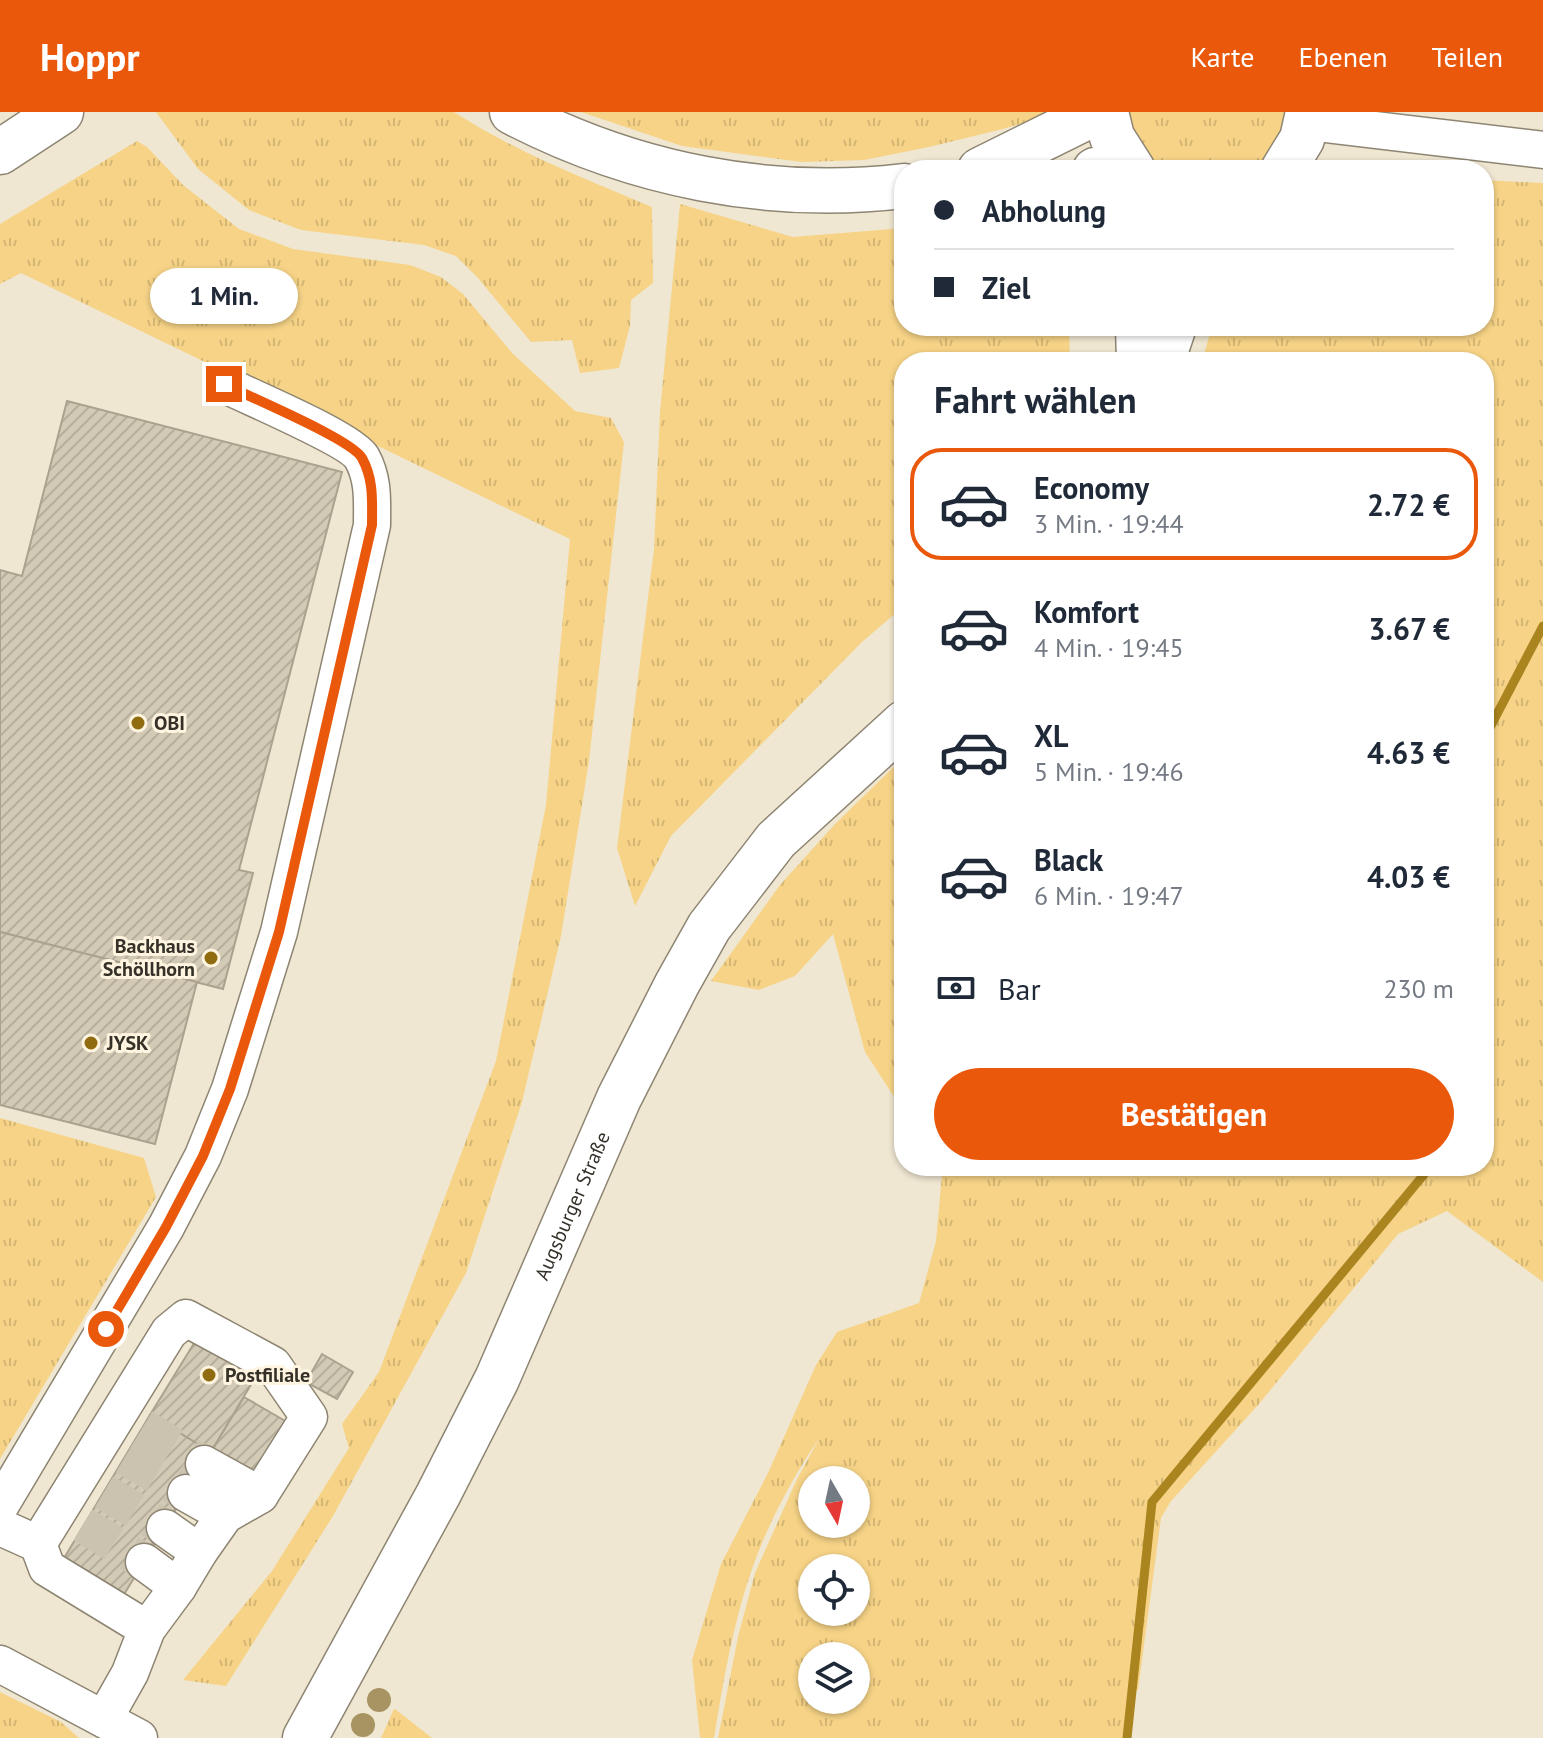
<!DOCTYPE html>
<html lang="de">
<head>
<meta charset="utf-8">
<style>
  :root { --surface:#fff; --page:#f2f2f3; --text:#1f2937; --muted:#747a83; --line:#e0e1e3; --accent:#ea580c }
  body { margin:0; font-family:"PT Sans",sans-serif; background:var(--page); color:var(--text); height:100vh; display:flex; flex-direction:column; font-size:30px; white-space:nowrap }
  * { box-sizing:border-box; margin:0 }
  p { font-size:26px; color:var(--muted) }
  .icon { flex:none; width:44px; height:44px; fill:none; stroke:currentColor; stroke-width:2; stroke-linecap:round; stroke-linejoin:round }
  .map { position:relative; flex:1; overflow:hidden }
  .sheet { position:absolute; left:894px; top:240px; width:600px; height:824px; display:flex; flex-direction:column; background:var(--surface); border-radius:32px; box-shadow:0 2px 6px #0004 }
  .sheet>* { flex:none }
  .guide { position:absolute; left:894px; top:48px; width:600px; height:176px; border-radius:32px; box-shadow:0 2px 6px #0004; display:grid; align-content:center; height:176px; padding:0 40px; background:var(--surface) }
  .needle { width:52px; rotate:171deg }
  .buttons { position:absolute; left:798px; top:1354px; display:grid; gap:16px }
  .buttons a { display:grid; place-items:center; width:72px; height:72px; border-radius:50%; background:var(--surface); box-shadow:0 2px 6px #0004; font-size:40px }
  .end { position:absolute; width:36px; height:36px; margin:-18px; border:10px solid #ea580c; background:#fff; box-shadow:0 0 0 4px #fff }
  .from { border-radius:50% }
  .bubble { position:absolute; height:56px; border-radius:28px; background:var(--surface); box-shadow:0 2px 6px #0004; font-size:26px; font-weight:700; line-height:56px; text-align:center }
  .guide b { display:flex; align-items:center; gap:28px; height:76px; font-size:30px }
  .guide b+b { border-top:2px solid var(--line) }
  .guide i { width:20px; height:20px; background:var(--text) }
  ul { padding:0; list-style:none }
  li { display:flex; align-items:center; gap:24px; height:112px; margin:0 16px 12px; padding:0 24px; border:4px solid transparent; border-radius:32px }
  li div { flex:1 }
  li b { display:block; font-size:30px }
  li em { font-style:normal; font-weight:700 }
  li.on { border-color:var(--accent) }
  li>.icon { width:72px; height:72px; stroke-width:1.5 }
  h2 { padding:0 40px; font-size:36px; line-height:96px }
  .pay { display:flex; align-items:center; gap:20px; height:88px; padding:0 40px; font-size:30px }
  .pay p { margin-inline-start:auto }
  .primary-button { display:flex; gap:16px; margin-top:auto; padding:16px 40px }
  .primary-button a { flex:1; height:92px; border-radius:48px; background:var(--accent); color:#fff; font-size:32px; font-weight:700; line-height:92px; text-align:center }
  header { display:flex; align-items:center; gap:48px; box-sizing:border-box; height:112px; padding:0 40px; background:var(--accent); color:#fff }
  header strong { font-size:38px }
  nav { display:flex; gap:44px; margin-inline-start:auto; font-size:28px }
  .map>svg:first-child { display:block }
  .grass { fill:url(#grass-tufts); fill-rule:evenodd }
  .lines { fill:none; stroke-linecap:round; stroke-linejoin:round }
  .stream { stroke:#aa841f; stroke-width:9 }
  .building { fill:url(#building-hatch); stroke:#aba28e; stroke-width:2 }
  .minor-tunnel { stroke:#cbc3b0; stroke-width:36; stroke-dasharray:36 18; stroke-linecap:butt }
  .minor-casing { stroke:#8d8572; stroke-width:39 }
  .major-casing { stroke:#8d8572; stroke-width:47 }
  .highway-casing { stroke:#8d8572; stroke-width:47 }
  .minor { stroke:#fff; stroke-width:36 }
  .major { stroke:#fff; stroke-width:44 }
  .highway { stroke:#fff; stroke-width:44 }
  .tree { fill:#a79462 }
  .route { stroke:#ea580c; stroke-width:10 }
  .poi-dot { fill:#8e6c0f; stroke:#fef4df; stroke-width:3 }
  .labels { text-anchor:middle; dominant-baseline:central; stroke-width:6; stroke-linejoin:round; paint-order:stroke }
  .poi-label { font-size:20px; font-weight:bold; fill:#353129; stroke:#fef4df; text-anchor:start }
  .street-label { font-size:20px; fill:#353129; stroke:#fef4df }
</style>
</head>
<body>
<header>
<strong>Hoppr</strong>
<nav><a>Karte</a><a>Ebenen</a><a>Teilen</a></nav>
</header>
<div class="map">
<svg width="1543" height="1626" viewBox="0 0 1543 1626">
  <defs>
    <pattern id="grass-tufts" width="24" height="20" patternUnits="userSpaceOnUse" patternTransform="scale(2)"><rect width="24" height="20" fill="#f6d386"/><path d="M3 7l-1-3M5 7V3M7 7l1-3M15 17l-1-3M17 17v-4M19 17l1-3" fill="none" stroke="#d4b674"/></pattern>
    <pattern id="building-hatch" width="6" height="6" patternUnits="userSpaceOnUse" patternTransform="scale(2)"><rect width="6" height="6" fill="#d3cab6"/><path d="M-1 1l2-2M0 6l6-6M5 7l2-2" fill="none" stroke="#b6ae9c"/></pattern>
  </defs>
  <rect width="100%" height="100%" fill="#f0e7d2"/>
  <g class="grass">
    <path d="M156,0H454C516,40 585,67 652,95L653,171L631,188L630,214L619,256L580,261L572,228L531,230L478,166L456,144L424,133L301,118L249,98L198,57Z"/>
    <polygon points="581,0 1053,0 1047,4 1003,17 929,35 864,48 802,50 682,34"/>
    <polygon points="1106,0 1308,0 1283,58 1133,58"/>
    <polygon points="137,29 147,35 183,73 239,117 293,137 410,153 441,165 463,182 512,241 575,299 611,306 624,330 589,649 561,824 522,990 466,1161 333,1404 226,1574 183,1568 272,1459 349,1336 342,1312 379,1260 496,949 546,693 570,427 21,161 0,172 0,112"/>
    <path d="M1484,68L1543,71V1170L1447,1099L1398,1122L1259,1292L1171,1389L1161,1406L1138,1578L1131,1579L1125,1626H718L738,1525L755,1461L797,1367L820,1325C793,1365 768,1411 752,1457C733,1511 723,1570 714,1626H700L692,1548L721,1452L768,1361L816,1253L837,1220L919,1191L936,1129L942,1062L937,1054H1484V250H1202L1212,214H1484ZM812,1368H856V1412H812ZM812,1456H856V1500H812ZM812,1544H856V1588H812Z"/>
    <polygon points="680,92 793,125 904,116 904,214 1069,214 1070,250 904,250 904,494 862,530 671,724 635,794 617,736 654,437 660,300"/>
    <polygon points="904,645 904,1000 865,940 833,822 795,864 759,878 711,869 780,773 835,712"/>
    <polygon points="0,1006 144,1046 156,1085 0,1347"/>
    <polygon points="0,1580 61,1610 79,1626 0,1626"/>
    <polygon points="394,1597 395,1597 432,1626 381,1626"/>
  </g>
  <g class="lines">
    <g class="stream">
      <polyline points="1484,627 1543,514"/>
      <polyline points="1127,1626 1152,1390 1431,1054"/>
    </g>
  </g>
  <g class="building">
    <polygon points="67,289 342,360 239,758 253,761 223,877 0,820 0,458 22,464"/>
    <polygon points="0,820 197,870 155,1032 0,993"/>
    <polygon points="196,1228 256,1264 211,1340 150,1303"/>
    <polygon points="322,1242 353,1260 337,1287 306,1270"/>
    <polygon points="244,1285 287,1310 254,1365 211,1340"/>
    <polygon points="150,1303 211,1340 120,1489 60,1453"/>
  </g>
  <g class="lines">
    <g class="minor-tunnel">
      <polyline points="143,1315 204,1352"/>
      <polyline points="125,1345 186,1381"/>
      <polyline points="104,1380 165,1416"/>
      <polyline points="83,1413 144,1450"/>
    </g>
    <defs>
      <g id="minor">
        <polyline points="1308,10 1543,38"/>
        <polyline points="204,1352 260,1383"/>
        <polyline points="186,1381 225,1403"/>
        <path d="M0,1394L166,1115L203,1044L230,977L279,820L372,413C372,389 374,368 362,346C351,327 249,285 224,272"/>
        <polyline points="0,1415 38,1432 47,1456 147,1517"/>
        <polyline points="165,1416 199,1440"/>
        <polyline points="38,1432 169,1220 186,1206 273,1253 309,1305 260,1383 225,1403 199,1440 178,1475 147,1517 130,1561 104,1607"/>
        <polyline points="144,1450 178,1475"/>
        <polyline points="0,1552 139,1626"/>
      </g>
      <g id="major">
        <polyline points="1106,0 1112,25 1133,58"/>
        <polyline points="1283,58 1302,27 1308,0"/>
        <polyline points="1162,250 1174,214"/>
        <path id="s1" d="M305,1626L438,1383L497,1267L619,986L677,872L709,815L776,728L904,611"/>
      </g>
      <g id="highway">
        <path d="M512,0C633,63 769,90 904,74"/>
        <polyline points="0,40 61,0"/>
        <polyline points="980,58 1097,0"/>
        <polyline points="1095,58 1130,55"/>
        <polyline points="1138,214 1139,250"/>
      </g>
    </defs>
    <use href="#minor" class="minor-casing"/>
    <use href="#major" class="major-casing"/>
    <use href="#highway" class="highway-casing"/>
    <use href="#minor" class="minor"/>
    <use href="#major" class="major"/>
    <use href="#highway" class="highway"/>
  </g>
  <g class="tree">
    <circle cx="379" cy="1588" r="12"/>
    <circle cx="363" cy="1613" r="12"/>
  </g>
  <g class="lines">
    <path class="route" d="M106,1217L166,1115L203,1044L230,977L279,820L372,413C372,389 374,368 362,346C351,327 249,285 224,272"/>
  </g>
  <g class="poi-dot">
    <circle cx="138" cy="611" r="8"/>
    <circle cx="211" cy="846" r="8"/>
    <circle cx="91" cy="931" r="8"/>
    <circle cx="209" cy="1263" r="8"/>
  </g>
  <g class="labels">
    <g class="poi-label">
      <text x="154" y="611">OBI</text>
      <text x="195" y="834" text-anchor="end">Backhaus<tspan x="195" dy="23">Schöllhorn</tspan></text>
      <text x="107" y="931">JYSK</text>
      <text x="225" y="1263">Postfiliale</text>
    </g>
    <g class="street-label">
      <text stroke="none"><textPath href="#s1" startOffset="596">Augsburger Straße</textPath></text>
    </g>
  </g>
</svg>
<div class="buttons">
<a><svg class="needle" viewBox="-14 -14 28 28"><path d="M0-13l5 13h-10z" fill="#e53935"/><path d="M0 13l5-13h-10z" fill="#747a83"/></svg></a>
<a><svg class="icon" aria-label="locate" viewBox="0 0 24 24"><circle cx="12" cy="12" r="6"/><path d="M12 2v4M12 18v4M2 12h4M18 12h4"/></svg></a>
<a><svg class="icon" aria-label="layers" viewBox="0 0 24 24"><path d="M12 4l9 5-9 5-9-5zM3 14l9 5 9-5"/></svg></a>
</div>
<i class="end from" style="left:106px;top:1217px"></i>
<i class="end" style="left:224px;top:272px"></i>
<div class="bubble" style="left:150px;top:156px;width:148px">1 Min.</div>
<div class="guide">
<b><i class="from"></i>Abholung</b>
<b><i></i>Ziel</b>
</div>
<section class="sheet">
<h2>Fahrt wählen</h2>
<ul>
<li class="on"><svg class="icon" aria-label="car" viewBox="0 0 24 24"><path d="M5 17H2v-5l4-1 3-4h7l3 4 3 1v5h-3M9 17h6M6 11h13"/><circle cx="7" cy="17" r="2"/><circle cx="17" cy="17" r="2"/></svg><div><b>Economy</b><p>3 Min. · 19:44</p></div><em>2.72 €</em></li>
<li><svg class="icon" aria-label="car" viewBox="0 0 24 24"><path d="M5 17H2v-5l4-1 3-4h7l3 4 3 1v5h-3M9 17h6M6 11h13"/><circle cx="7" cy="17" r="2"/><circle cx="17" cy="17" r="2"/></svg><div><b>Komfort</b><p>4 Min. · 19:45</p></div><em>3.67 €</em></li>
<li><svg class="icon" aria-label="car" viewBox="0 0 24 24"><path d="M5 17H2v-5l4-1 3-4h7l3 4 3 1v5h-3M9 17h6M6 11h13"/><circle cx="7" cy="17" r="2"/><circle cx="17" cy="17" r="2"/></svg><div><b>XL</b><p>5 Min. · 19:46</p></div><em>4.63 €</em></li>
<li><svg class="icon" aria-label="car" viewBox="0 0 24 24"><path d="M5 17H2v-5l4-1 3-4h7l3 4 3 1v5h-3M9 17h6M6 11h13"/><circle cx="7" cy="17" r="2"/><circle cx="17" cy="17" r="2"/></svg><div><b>Black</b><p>6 Min. · 19:47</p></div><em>4.03 €</em></li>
</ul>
<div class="pay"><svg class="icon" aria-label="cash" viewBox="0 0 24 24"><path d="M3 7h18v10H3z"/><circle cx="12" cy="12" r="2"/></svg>Bar<p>230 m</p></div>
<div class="primary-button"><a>Bestätigen</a></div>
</section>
</div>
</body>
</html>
